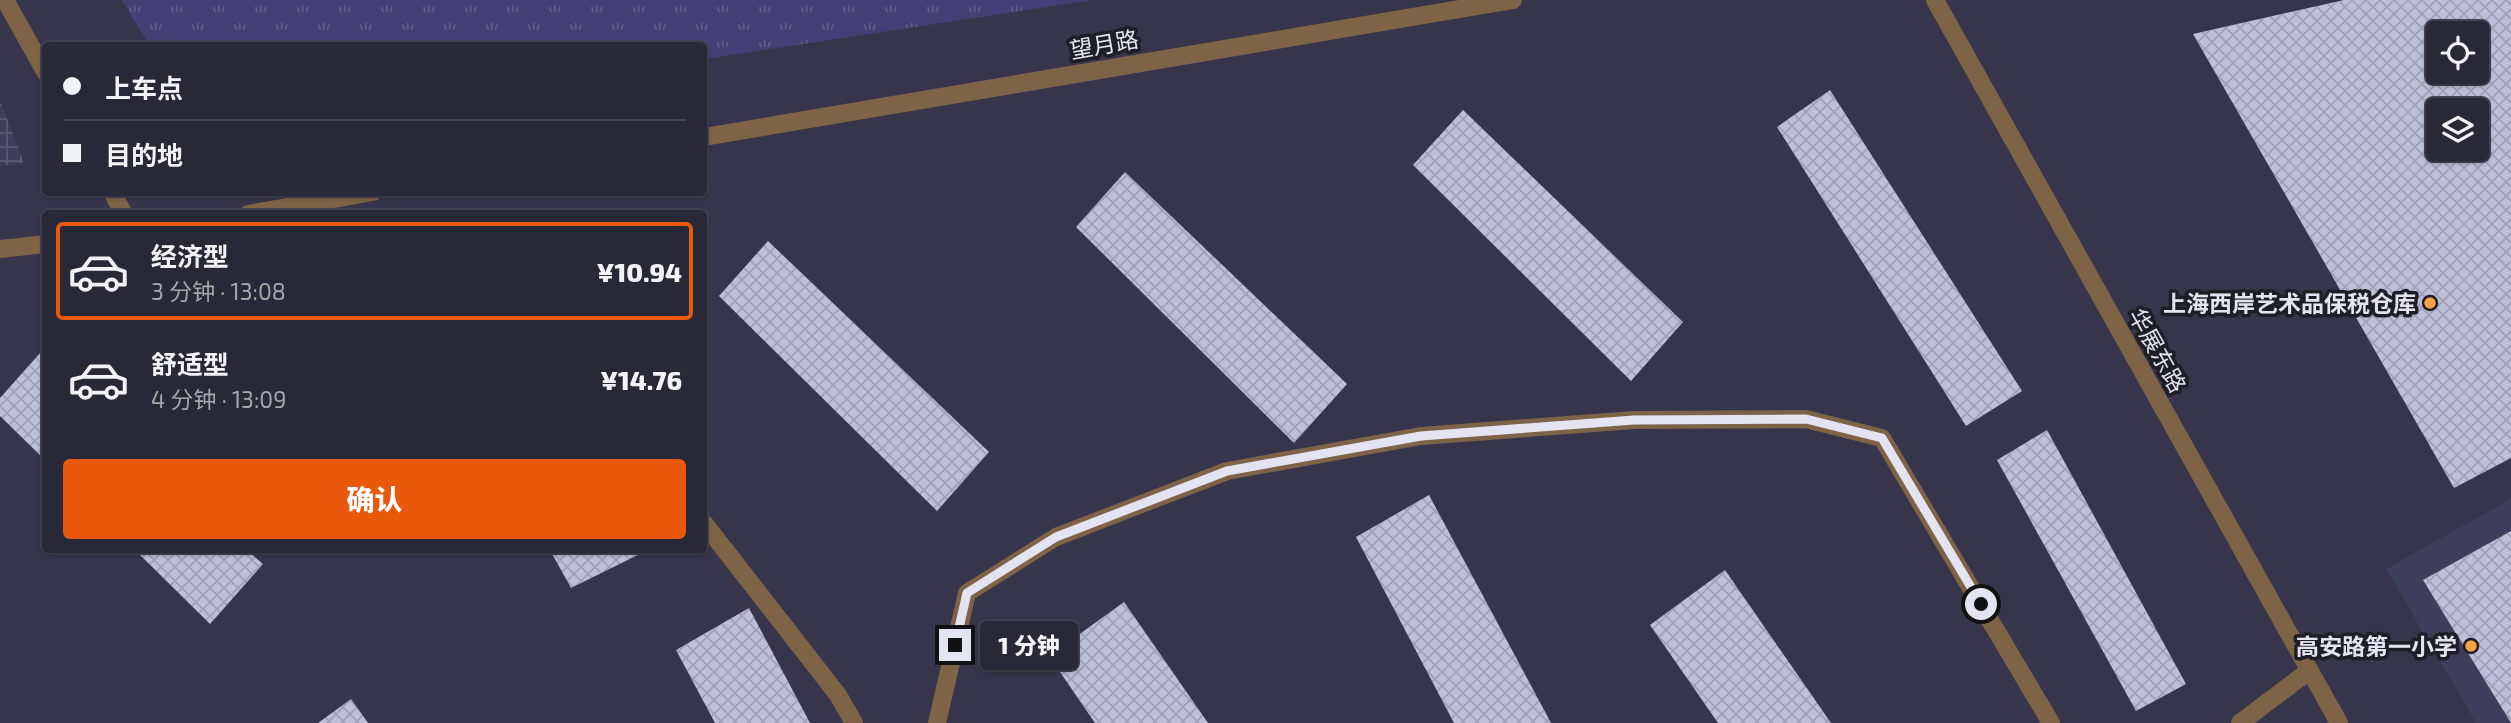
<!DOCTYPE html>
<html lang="zh">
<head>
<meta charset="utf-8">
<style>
  :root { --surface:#282838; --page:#343443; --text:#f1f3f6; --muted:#a5a6ae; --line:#444453; --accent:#ea580c }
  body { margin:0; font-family:"Exo 2","Noto Sans SC",sans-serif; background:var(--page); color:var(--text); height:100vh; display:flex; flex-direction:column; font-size:26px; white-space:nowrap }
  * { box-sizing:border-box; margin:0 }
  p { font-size:23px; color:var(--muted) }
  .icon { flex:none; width:38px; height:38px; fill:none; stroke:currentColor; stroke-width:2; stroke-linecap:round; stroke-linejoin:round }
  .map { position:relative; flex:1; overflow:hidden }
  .sheet { position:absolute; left:42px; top:210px; width:665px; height:343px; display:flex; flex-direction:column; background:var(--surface); border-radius:7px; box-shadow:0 2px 5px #0004,0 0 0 2px var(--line) }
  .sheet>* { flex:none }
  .top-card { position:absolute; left:42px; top:42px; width:665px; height:154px; border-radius:7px; box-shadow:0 2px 5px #0004,0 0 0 2px var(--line); display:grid; align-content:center; height:154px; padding:0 21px; background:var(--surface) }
  .buttons { position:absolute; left:2426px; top:21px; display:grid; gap:14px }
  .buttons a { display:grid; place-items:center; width:63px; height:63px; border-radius:7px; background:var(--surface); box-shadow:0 2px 5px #0004,0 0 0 2px var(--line); font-size:35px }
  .end { position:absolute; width:32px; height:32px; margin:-16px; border:9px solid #e3e3f1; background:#111; box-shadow:0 0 0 4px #111 }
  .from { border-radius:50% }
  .bubble { position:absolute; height:49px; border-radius:7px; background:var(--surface); box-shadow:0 2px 5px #0004,0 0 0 2px var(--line); font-size:23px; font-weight:800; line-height:49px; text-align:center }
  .top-card b { display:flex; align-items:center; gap:24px; height:66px; font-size:26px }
  .top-card b+b { border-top:2px solid var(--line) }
  .top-card i { width:18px; height:18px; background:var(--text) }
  ul { padding:12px 0 0; list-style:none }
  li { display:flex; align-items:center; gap:21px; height:98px; margin:0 14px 10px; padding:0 7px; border:4px solid transparent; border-radius:7px }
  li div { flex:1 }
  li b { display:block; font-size:26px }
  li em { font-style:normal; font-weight:800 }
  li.selected { border-color:var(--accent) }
  li>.icon { width:63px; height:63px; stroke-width:1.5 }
  .action { display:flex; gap:14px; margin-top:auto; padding:14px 21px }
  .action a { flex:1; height:80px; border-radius:7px; background:var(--accent); color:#fff; font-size:28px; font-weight:800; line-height:80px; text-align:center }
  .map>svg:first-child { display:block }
  .built { fill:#3f3e5a }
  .industrial { fill:url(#industrial-grid) }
  .park { fill:url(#park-tufts) }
  .building { fill:url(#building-cross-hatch); fill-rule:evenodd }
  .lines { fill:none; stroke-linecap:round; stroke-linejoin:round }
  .minor { stroke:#7f6347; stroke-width:18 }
  .route { stroke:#e3e3f1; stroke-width:9 }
  .poi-dot { fill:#f5a345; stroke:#1e1e28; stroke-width:2.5 }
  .labels { text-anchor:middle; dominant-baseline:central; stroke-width:7; stroke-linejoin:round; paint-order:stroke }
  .street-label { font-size:23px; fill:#e3e3f1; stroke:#1e1e28 }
  .poi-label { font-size:23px; font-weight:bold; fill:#e3e3f1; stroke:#1e1e28; text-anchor:end }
</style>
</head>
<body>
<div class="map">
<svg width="2511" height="723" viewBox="0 0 2511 723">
  <defs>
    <pattern id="industrial-grid" width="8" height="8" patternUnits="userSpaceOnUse" patternTransform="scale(1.75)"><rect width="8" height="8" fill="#3f3e5a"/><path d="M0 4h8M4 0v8" fill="none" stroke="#5b5a72"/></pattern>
    <pattern id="park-tufts" width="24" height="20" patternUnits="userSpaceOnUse" patternTransform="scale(1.75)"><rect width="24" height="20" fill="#453f77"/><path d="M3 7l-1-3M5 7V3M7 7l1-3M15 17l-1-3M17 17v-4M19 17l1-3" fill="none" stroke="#605b8b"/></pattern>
    <pattern id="building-cross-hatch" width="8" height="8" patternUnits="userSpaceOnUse" patternTransform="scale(1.75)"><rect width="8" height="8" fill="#bebed9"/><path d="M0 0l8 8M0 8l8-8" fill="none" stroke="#a0a0b5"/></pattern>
  </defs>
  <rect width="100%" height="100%" fill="#36354b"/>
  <polygon class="built" points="2511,499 2511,723 2476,723 2386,569"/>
  <polygon class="industrial" points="0,100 24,163 0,166"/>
  <polygon class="park" points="122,0 1092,0 704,59 704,46 149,45"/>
  <g class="building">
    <path d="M2344,0H2511V458L2454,488L2193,34ZM2438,33H2476V72H2438ZM2438,110H2476V149H2438Z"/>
    <polygon points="1830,90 2022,391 1966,426 1777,127"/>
    <polygon points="1463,110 1683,322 1631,381 1413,165"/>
    <polygon points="1125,172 1347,384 1294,443 1076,227"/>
    <polygon points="768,241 989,452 937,511 719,296"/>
    <polygon points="41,352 46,357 46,461 0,416 0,398"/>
    <polygon points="2047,430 2186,684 2136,711 1997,460"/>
    <polygon points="1429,495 1551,723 1454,723 1356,537"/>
    <polygon points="2511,531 2511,723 2423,580"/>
    <polygon points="135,550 247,550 263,564 210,624"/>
    <polygon points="550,550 648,550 571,588"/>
    <polygon points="1725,570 1831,723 1718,723 1650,625"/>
    <polygon points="1124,602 1208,723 1095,723 1049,656"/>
    <polygon points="749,608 810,723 715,723 676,650"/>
    <polygon points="351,699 368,723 318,723"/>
  </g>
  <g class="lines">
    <g class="minor">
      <polyline points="5,0 46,73"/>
      <polyline points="1935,0 2339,723"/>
      <polyline points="704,137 1513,0"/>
      <polyline points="112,192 124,214"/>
      <polyline points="248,214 373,192"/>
      <polyline points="0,249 46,244"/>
      <polyline points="704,523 838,695 854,723"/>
      <polyline points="937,723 967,593 1056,537 1227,471 1421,436 1634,420 1806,419 1882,438 2051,723"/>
      <polyline points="2240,723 2309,671"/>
    </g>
  </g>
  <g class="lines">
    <polyline class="route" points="955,645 967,593 1056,537 1227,471 1421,436 1634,420 1806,419 1882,438 1981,604"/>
  </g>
  <g class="poi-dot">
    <circle cx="2430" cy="303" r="7"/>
    <circle cx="2471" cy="646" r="7"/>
  </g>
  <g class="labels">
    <g class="street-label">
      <text transform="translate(1104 44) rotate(-10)">望月路</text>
      <text transform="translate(2158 350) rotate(61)">华展东路</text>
    </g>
    <g class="poi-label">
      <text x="2416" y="303">上海西岸艺术品保税仓库</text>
      <text x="2457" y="646">高安路第一小学</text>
    </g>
  </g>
</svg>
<div class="buttons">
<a><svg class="icon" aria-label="locate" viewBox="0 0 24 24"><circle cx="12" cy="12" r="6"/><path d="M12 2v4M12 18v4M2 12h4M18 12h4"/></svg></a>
<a><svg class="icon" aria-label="layers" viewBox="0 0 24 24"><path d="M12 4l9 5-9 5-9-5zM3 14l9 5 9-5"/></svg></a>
</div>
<i class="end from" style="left:1981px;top:604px"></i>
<i class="end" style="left:955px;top:645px"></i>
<div class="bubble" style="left:980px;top:621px;width:98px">1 分钟</div>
<div class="top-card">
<b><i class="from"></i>上车点</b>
<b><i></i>目的地</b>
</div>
<section class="sheet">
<ul>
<li class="selected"><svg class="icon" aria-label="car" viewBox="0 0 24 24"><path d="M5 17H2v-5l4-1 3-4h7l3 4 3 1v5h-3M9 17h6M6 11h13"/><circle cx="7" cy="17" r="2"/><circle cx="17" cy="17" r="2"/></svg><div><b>经济型</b><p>3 分钟 · 13:08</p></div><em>¥10.94</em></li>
<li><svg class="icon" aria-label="car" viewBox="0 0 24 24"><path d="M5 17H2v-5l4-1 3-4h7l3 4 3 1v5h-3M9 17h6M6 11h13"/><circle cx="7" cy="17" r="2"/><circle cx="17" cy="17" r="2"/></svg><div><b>舒适型</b><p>4 分钟 · 13:09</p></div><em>¥14.76</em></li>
</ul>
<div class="action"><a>确认</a></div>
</section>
</div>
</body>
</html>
